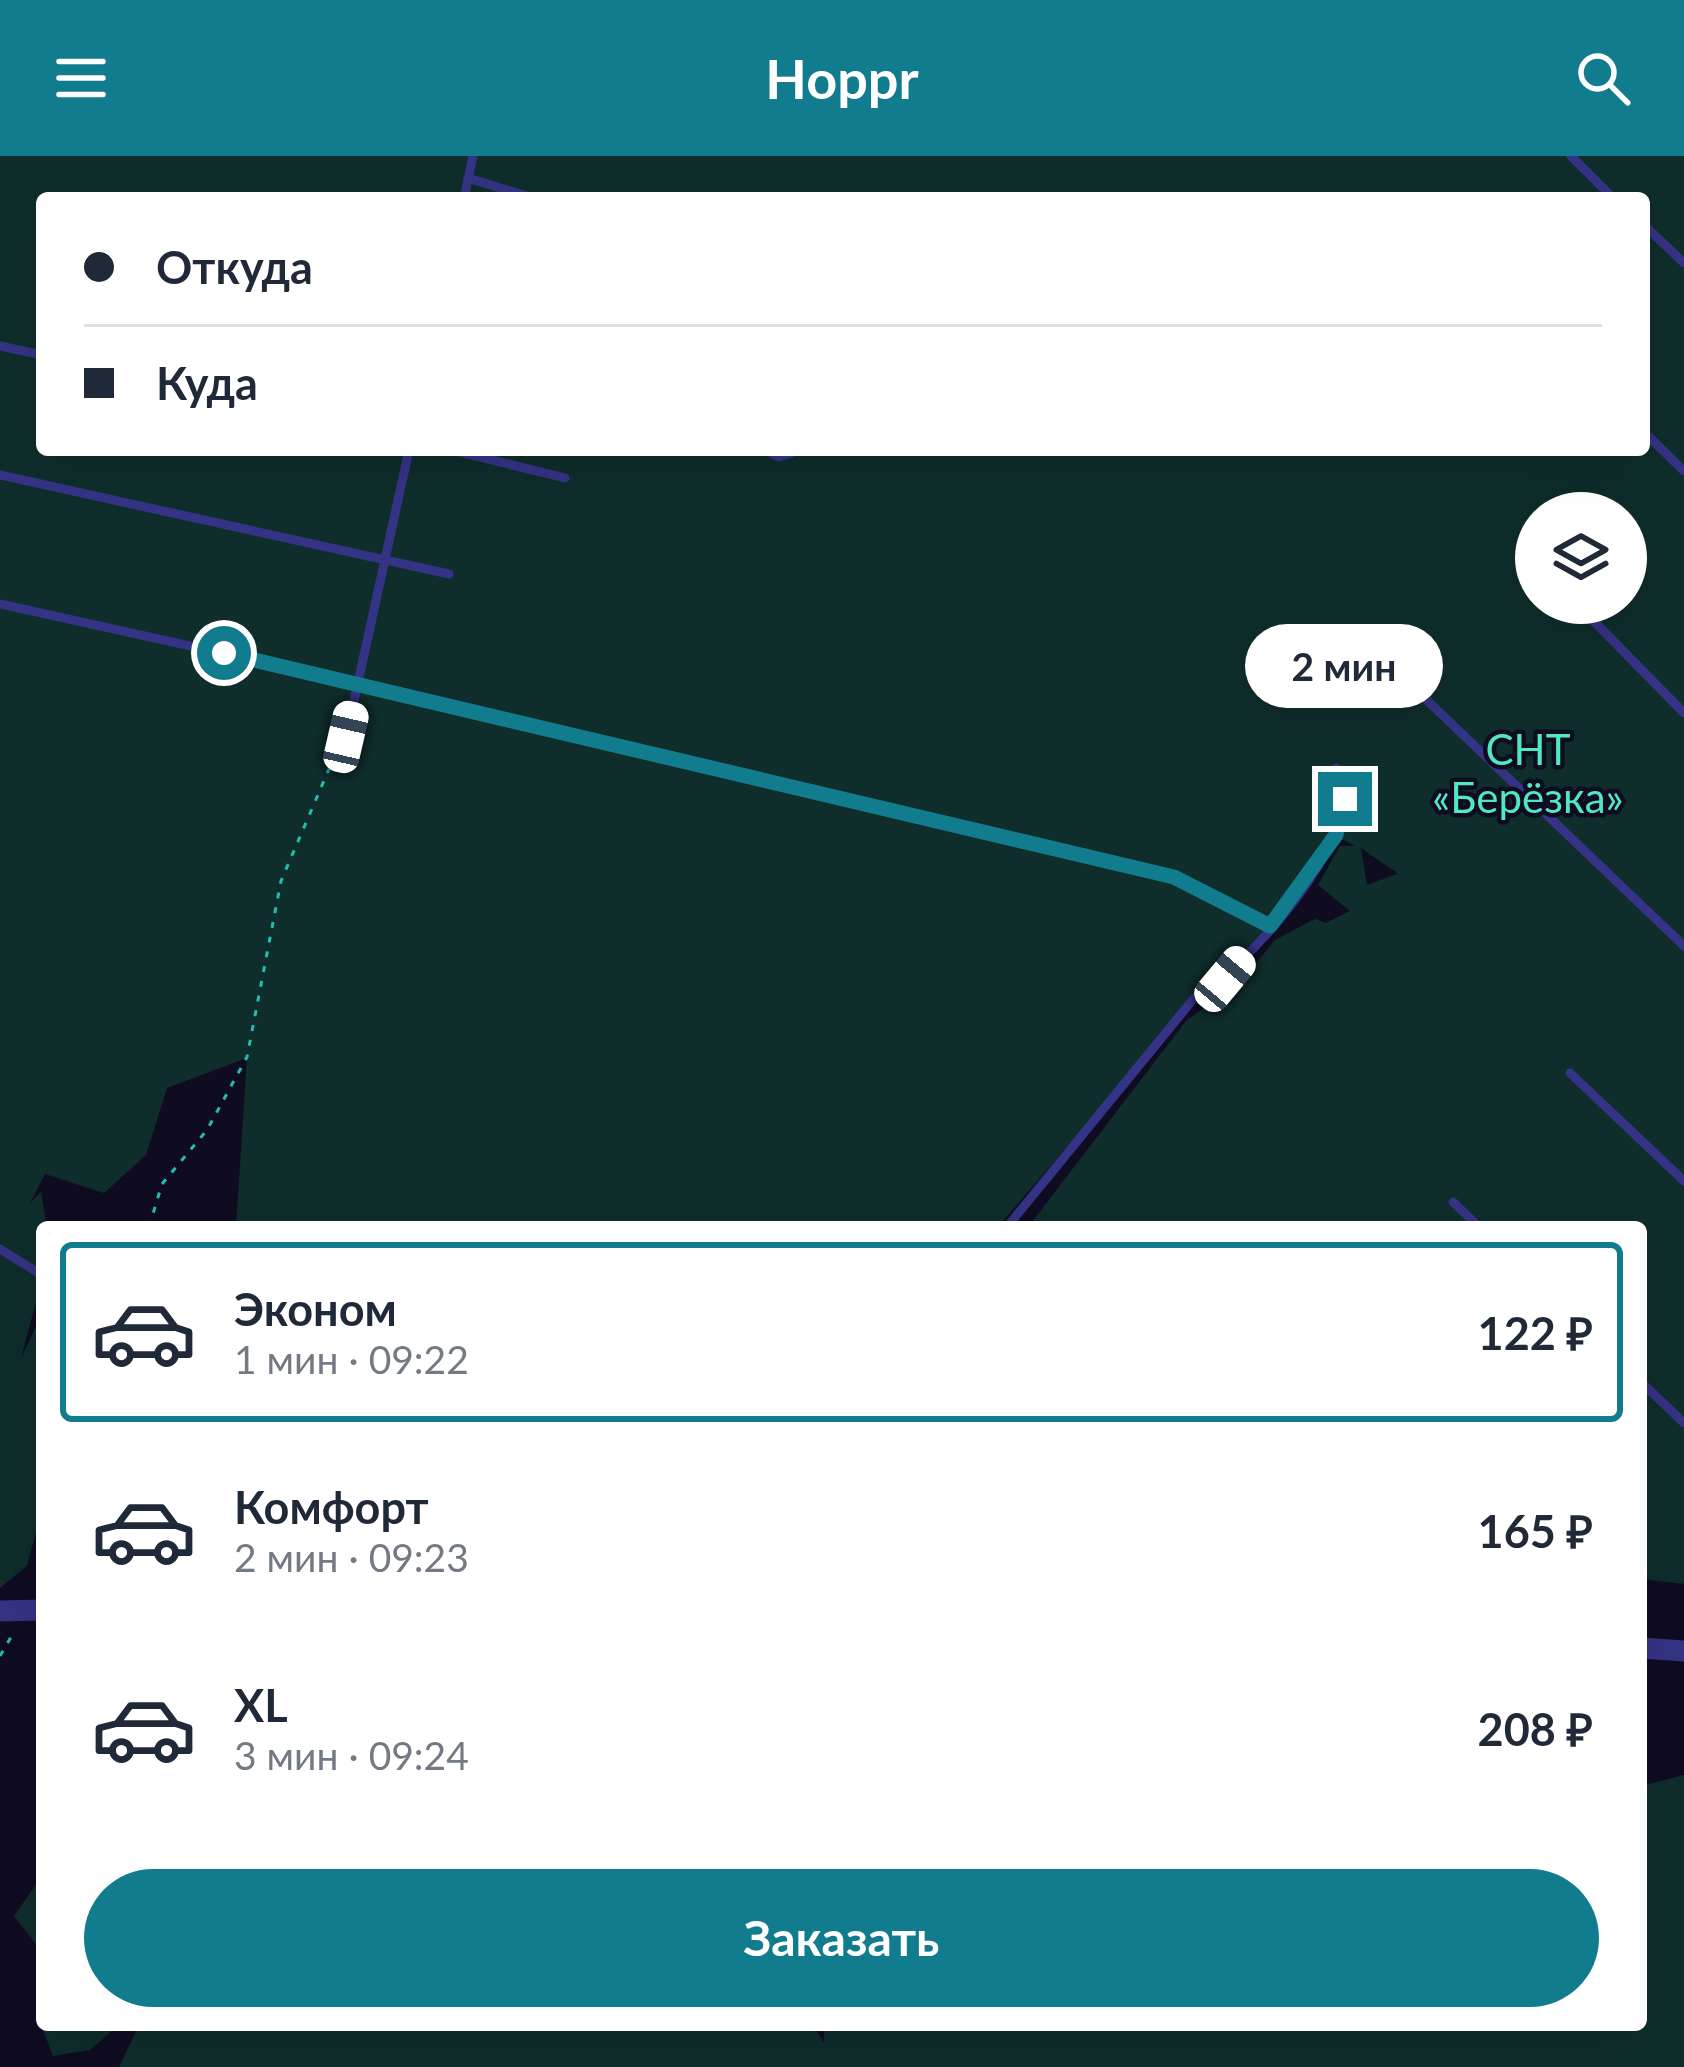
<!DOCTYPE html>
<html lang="ru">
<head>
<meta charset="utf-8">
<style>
  :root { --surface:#fff; --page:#f2f2f3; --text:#1f2937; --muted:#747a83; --line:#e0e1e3; --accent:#117c8e }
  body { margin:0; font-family:Lato,sans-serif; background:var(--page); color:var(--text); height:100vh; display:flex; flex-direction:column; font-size:45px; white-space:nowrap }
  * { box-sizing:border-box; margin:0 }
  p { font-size:39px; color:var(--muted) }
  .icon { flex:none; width:66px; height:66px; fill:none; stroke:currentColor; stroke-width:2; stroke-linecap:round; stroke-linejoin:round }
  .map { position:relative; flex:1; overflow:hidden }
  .details { position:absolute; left:36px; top:1065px; width:1611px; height:810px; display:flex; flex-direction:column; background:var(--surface); border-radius:12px; box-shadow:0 12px 48px #0002 }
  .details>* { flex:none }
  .banner { position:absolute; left:36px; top:36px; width:1614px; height:264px; border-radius:12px; box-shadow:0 12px 48px #0002; display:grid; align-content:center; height:264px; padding:0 48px; background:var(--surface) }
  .controls { position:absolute; left:1515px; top:336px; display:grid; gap:24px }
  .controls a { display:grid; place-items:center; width:132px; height:132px; border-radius:50%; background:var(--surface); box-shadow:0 12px 48px #0002; font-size:60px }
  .end { position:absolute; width:54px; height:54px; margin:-27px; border:15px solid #117c8e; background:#fff; box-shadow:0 0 0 6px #fff }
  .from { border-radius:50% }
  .bubble { position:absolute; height:84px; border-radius:42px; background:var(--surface); box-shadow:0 12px 48px #0002; font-size:39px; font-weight:700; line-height:84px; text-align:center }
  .car { position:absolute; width:36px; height:72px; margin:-36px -18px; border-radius:15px; box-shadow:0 0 9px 3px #0007; background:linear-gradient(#fff 24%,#345 0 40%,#fff 0 76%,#345 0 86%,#fff 0) }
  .banner b { display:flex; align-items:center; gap:42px; height:114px; font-size:45px }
  .banner b+b { border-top:3px solid var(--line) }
  .banner i { width:30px; height:30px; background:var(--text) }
  ul { padding:21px 0 0; list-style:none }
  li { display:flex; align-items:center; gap:36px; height:180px; margin:0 24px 18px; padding:0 24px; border:6px solid transparent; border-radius:12px }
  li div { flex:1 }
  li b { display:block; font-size:45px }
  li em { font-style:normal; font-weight:700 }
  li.active { border-color:var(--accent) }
  li>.icon { width:108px; height:108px; stroke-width:1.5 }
  .cta { display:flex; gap:24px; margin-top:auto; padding:24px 48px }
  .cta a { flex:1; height:138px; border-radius:72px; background:var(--accent); color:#fff; font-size:48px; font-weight:700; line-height:138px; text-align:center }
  header { display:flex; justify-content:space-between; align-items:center; height:156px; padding:0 48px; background:var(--accent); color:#fff; font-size:54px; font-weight:700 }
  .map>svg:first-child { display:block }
  .green { fill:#0e2d2b; fill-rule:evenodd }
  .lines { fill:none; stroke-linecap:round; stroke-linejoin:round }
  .path { stroke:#24bbb1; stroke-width:3; stroke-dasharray:6 9; stroke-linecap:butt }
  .service { stroke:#353385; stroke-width:9 }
  .tertiary { stroke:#353385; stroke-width:21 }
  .route { stroke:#117c8e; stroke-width:15 }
  .labels { text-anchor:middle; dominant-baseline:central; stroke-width:9; stroke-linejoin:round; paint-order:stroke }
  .park-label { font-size:42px; fill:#50e8c0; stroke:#0f0c22 }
</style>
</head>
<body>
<header><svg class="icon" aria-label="menu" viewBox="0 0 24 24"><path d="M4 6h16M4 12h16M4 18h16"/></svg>Hoppr<svg class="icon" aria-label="search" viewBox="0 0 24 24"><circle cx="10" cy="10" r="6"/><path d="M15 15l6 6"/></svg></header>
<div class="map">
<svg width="1684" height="1911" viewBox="0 0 1684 1911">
  <rect width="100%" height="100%" fill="#0f0c22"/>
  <g class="green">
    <path d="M0,0H1684V1428L1641,1423V1071H1028L1186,865L1242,824L1275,784L1315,763L1326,767L1350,755L1318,729L1340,690H1355L1336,680C1298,739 1256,804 1195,841L998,1071H236L247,902L167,932L146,999L104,1037L45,1018L30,1047L41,1036L47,1071H42V1124L21,1202L42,1158V1354L27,1410L0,1432ZM42,42H1644V294H42ZM1536,357H1626V447H1536ZM1361,692L1397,717V718L1367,729Z"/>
    <polygon points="1684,1619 1684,1911 119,1911 136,1875 116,1871 90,1894 53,1900 40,1866 813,1869 824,1887 824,1869 1641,1869 1641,1630"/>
    <polygon points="42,1720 42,1796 14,1760"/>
  </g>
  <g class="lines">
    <g class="path">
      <polyline points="149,1071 162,1028 207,974 247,901 281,725 329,613"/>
      <polyline points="0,1500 14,1476"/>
    </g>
    <g class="service">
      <polyline points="1571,0 1613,42"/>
      <polyline points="468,22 533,42"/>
      <polyline points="464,42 473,0"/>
      <polyline points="1644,69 1684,107"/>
      <polyline points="0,190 42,199"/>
      <polyline points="1644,276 1684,315"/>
      <polyline points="451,294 565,322"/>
      <polyline points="765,294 779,301 800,294"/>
      <polyline points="0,319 449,418"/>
      <polyline points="1576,447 1684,557"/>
      <polyline points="0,448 358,527 1174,721 1270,770"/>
      <polyline points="1412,530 1684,790"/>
      <polyline points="335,601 346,581 409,294"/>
      <polyline points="1570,917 1684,1025"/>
      <polyline points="1453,1046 1479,1071"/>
      <path d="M1007,1071L1195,841C1248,809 1334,711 1343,649C1345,637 1339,624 1336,612"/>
      <polyline points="0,1093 42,1119"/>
      <polyline points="1641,1226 1684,1267"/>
    </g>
    <g class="tertiary">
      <polyline points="0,1455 42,1454"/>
      <polyline points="1641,1492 1684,1495"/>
    </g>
  </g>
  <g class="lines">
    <polyline class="route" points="224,497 1174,721 1270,770 1336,679 1345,643"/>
  </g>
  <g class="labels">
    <g class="park-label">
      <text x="1528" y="593">СНТ<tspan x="1528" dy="48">«Берёзка»</tspan></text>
    </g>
  </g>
</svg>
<div class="controls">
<a><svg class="icon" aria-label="layers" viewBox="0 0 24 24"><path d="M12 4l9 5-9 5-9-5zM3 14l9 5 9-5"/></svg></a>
</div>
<i class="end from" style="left:224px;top:497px"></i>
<i class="end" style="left:1345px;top:643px"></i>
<div class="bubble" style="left:1245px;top:468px;width:198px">2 мин</div>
<i class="car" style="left:346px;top:581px;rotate:13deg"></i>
<i class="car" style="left:1225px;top:823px;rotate:40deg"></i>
<div class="banner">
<b><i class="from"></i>Откуда</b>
<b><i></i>Куда</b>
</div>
<section class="details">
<ul>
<li class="active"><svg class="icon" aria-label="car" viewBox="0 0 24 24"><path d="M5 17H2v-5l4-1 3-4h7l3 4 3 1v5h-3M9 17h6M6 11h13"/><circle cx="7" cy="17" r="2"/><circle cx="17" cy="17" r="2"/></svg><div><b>Эконом</b><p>1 мин · 09:22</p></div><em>122 ₽</em></li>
<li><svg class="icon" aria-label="car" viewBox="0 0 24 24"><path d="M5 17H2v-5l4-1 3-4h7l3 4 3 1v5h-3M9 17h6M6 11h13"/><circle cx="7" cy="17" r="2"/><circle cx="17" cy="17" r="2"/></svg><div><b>Комфорт</b><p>2 мин · 09:23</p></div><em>165 ₽</em></li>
<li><svg class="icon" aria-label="car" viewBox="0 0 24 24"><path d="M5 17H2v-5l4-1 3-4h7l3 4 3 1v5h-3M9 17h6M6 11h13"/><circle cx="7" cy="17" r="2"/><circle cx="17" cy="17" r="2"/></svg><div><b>XL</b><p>3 мин · 09:24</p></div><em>208 ₽</em></li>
</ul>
<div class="cta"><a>Заказать</a></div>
</section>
</div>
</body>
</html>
